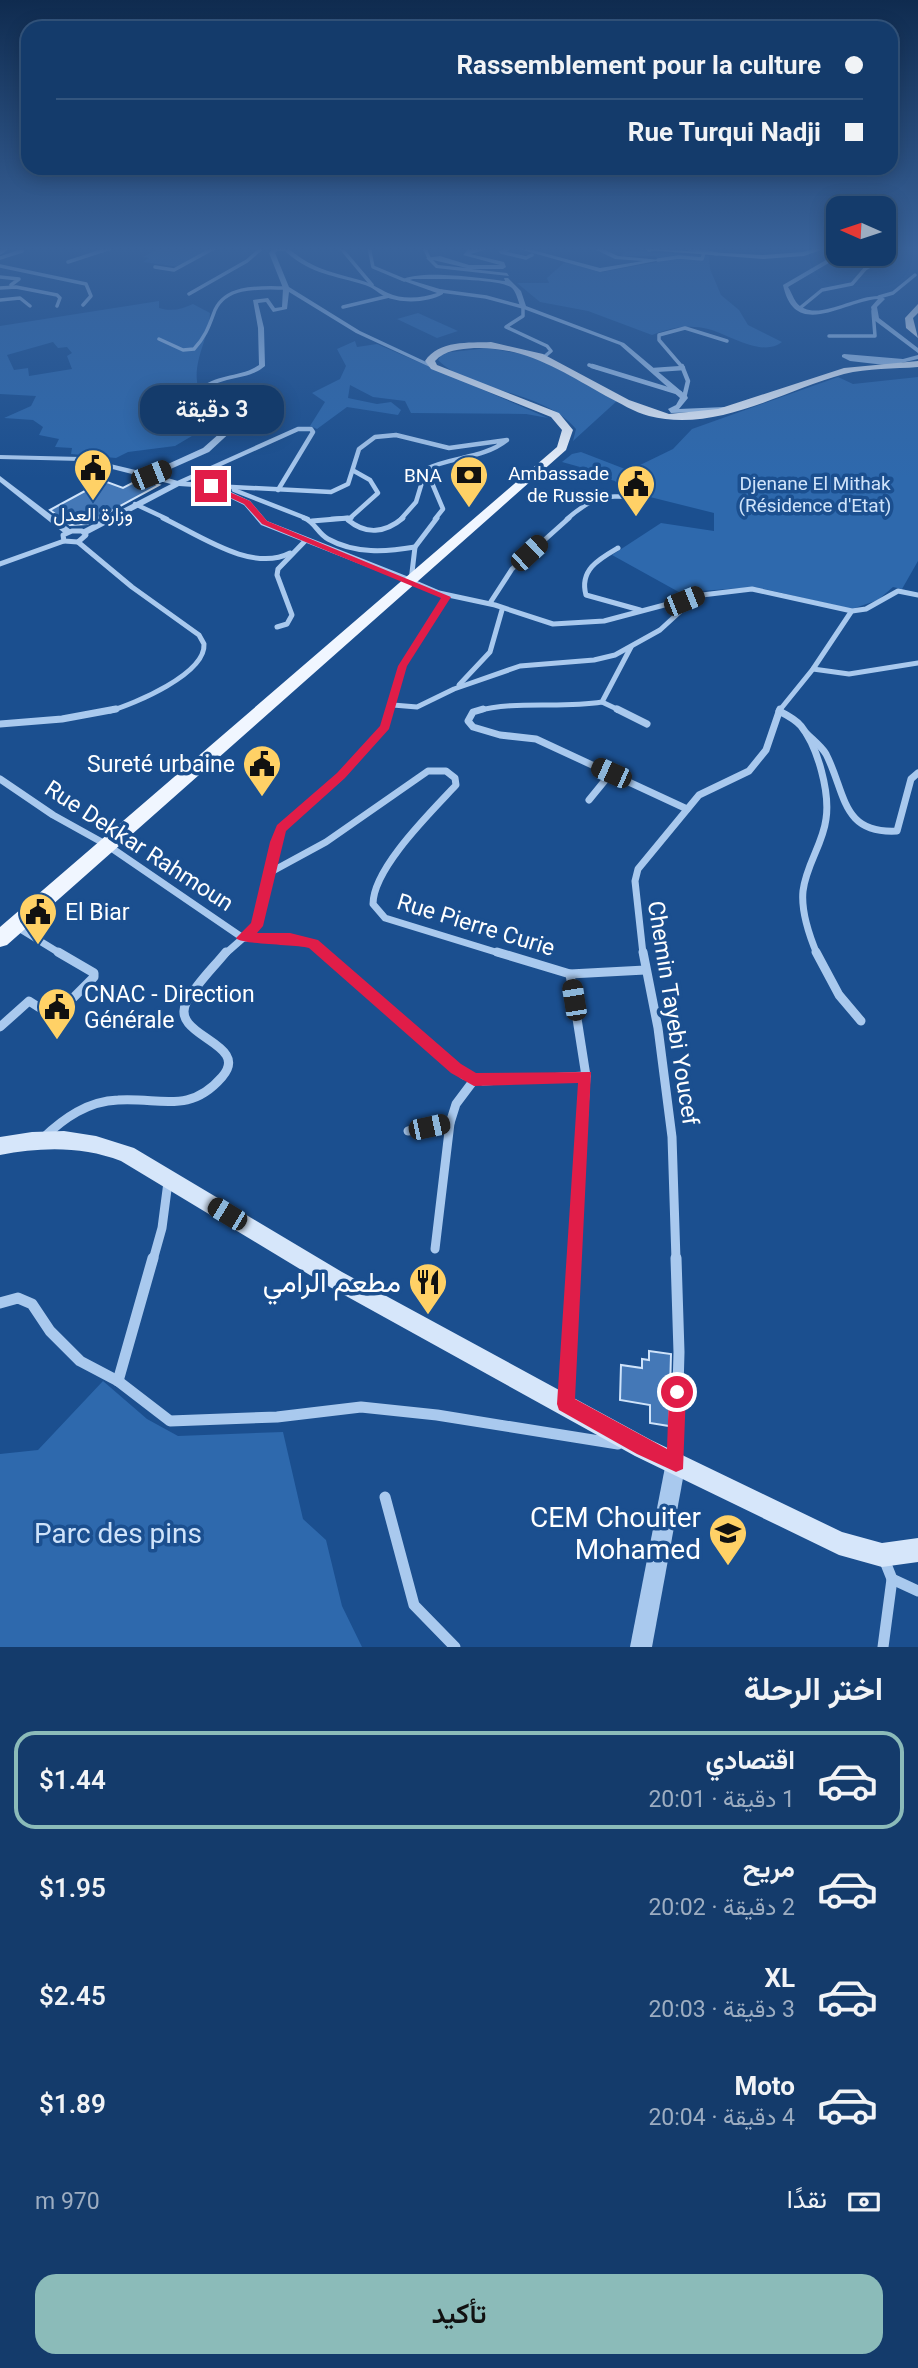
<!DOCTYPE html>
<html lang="ar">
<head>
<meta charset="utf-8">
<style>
  :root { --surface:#143b6b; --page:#1d4271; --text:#f1f3f6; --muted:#9dadc1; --line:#33557e; --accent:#8bbbb9 }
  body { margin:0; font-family:Roboto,Vazirmatn,sans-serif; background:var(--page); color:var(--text); direction:rtl; height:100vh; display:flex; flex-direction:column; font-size:26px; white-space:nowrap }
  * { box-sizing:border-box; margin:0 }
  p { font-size:23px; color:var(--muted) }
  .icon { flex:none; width:38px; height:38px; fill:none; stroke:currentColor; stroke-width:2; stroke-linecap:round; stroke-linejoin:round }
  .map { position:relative; height:1647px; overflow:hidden; direction:ltr }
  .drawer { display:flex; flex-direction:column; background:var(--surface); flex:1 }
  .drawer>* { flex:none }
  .banner { position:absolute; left:21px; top:21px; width:877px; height:154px; border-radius:21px; box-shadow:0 4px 18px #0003,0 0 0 2px var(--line); direction:rtl; display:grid; align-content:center; height:154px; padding:0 35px; background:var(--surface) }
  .needle { width:46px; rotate:273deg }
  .fabs { position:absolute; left:826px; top:196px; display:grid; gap:14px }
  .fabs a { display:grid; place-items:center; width:70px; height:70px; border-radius:14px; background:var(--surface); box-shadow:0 4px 18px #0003,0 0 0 2px var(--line); font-size:35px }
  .end { position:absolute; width:32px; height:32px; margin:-16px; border:9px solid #e11d48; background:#fff; box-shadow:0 0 0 4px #fff }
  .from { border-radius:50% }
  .bubble { position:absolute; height:49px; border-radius:21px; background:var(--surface); box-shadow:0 4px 18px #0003,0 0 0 2px var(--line); font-size:23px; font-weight:600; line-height:49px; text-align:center; direction:rtl }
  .car { position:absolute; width:21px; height:42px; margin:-21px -10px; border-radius:9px; box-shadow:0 0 5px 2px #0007; background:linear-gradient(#222 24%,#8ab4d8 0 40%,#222 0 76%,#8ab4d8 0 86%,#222 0) }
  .banner b { display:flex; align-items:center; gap:24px; height:66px; font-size:26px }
  .banner b+b { border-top:2px solid var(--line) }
  .banner i { width:18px; height:18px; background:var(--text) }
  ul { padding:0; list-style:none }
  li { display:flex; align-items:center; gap:21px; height:98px; margin:0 14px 10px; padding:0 21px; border:4px solid transparent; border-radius:21px }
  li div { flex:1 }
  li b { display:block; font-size:26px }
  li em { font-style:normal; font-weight:600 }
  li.on { border-color:var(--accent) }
  li>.icon { width:63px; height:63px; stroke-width:1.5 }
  h2 { padding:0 35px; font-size:32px; line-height:84px }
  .pay { display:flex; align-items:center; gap:18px; height:77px; padding:0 35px; font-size:26px }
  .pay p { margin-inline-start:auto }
  .action { display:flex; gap:14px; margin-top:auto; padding:14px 35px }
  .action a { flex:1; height:80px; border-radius:21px; background:var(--accent); color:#111; font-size:28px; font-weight:600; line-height:80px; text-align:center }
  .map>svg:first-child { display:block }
  .green { fill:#2e69ad; fill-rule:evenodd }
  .building { fill:#4478b7; stroke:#cfe3fa; stroke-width:2 }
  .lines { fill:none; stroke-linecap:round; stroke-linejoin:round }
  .minor-far5 { stroke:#a9c9ee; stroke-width:3.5 }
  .minor-far4 { stroke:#a9c9ee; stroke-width:4.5 }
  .minor-far3 { stroke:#a9c9ee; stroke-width:5 }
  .minor-far2 { stroke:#a9c9ee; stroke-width:7 }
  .minor-far1 { stroke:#a9c9ee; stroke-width:9 }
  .minor { stroke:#a9c9ee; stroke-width:11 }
  .tertiary { fill:#a9c9ee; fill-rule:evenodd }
  .secondary { fill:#d6e6fa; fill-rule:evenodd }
  .primary { fill:#f0f6ff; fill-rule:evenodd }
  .route { fill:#e11d48 }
  .labels { text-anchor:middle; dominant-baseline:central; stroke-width:7; stroke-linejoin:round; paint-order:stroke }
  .far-poi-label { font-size:19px; fill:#fff; stroke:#1b4f8f; text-anchor:end }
  .far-park-label { font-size:19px; fill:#cfe3fa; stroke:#1b4f8f }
  .poi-label { font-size:23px; fill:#fff; stroke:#1b4f8f; text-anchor:start }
  .street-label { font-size:23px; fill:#fff; stroke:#1b4f8f }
  .near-poi-label { font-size:28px; fill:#fff; stroke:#1b4f8f; text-anchor:end }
  .near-park-label { font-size:28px; fill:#cfe3fa; stroke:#1b4f8f }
</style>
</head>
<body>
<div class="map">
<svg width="918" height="1647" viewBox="0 0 918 1647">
  <rect width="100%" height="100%" fill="#1b4f8f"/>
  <g class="green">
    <polygon points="212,247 179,267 143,262 149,258 143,257 159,248"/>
    <path d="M626,251L709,256L710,269L721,295L739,310L748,325L782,342C762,358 728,334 708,329C689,324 670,328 652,335L588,311L540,302L517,283H549L547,278L566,261L602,272L663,261L654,256H621Z"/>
    <path d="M159,301V308C172,312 182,309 193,304L210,313C209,342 189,363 200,394C204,405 217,409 224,417L175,446L128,452L116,458L71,454L72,448L55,447L59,439L39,435L43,427L33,420L4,418L31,406L36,396L0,394V326ZM53,342L58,348L67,347L72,353L67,356L72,369L29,376L28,368L14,370L7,355Z"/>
    <polygon points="418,313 458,331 437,338 397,319"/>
    <polygon points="355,341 357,347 377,344 548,418 526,414 411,413 405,401 373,397 350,385 348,398 377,404 391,402 401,410 398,415 347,407 317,429 310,426 325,402 312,393 340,379 346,366 337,349"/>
    <path d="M488,348L533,356L618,400L573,441L576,429C544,390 469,392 438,360L442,353Z"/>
    <polygon points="838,377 853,384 918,377 918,561 902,589 893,587 878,600 852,609 755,587 701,591 686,596 612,555 661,523 714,531 714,513 646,496 628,495 615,481 576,470 580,467 562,462 572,454 581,452 625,469 638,466 673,449 692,429"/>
    <polygon points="103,1381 147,1419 178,1436 283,1432 303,1519 326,1540 342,1606 362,1647 0,1647 0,1454 38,1450"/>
  </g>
  <g class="building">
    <polygon points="140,479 159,485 87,524 70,525 50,510 96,485 107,482 123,488"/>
    <polygon points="649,1351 671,1354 669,1426 650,1423 650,1405 620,1400 621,1365 642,1368 642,1359 649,1360"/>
  </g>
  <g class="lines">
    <g class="minor-far5">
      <polyline points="340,247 372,285"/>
      <polyline points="369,247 373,267 404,280"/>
      <polyline points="424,247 429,258"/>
      <polyline points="465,247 472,251"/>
      <polyline points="511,247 501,252 526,258 532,255"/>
      <polyline points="681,247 717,254"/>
      <polyline points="649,250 663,247"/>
      <polyline points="0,253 9,247"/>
      <polyline points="0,258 22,251"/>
      <polyline points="658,260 679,257 702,259 704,253"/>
      <polyline points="68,262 114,247"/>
      <polyline points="0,266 86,284 91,296 83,305"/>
      <polyline points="155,267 174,270 216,247"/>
      <polyline points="0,277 19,279 11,285"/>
      <polyline points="0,288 16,287 57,295 60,298 57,306"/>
      <polyline points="441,291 486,297 523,307 523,316 506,327 547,346 551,351 544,357"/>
      <polyline points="189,294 247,261 263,247"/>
      <polyline points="879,297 893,293 915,275"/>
      <polyline points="0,300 20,298 30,306"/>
      <polyline points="343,307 389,296"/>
      <polyline points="800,308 822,290 852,284 865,269 882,259"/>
      <polyline points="829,336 875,336 873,311"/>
      <path d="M159,339L183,350L194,349C206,336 209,326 215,310C227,284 262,288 286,288"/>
      <polyline points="589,365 598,368"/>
      <polyline points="683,368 659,340 659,335 685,328 727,341"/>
    </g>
    <g class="minor-far4">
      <polyline points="592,366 680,393"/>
      <polyline points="682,366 688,381 684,398"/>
      <polyline points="654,370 683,368"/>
      <polyline points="232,422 253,406"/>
      <polyline points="426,469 443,509 435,519"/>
      <polyline points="178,483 298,429 311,429 313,432 278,490"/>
      <path d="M212,486L331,492L348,484L359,449L375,437L396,435L449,448L507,440C483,459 453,456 426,469"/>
      <polyline points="234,490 308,519"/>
      <polyline points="135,504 167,519"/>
      <polyline points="331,519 348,518"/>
      <polyline points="349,519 378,493 370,480 354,471"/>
      <polyline points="401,519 416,502 426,469"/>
      <path d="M567,519C597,493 605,496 644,497"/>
    </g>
    <g class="minor-far3">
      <path d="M163,518C199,535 252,573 290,553"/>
      <path d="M304,518C315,522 318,534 328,539C355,554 386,552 415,547"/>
      <path d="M351,518L348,520C366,535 385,533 403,518"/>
      <polyline points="437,518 415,547 411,581 439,593 495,605 553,624 604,621 702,595 752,589 852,611 866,609 898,591 918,595"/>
      <polyline points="312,521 348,518"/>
      <polygon points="72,531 82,531 86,535 78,542 64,541 63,535"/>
      <path d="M78,542L132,587L199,635L204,644C206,674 134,704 110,711"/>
      <path d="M618,548C599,559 579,570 586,595L640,610"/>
      <polyline points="0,564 64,541"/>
      <polyline points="490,603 512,569 569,518"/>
      <polyline points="277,627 287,624 292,615 277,575 278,569 306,540"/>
      <polyline points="813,669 849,674 918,663"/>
      <polyline points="459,685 490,652 502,610"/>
      <polyline points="602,702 621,711"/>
      <polyline points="393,705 417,707 454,689 520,666 594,660 615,655 660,630 696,597"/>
      <polyline points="389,711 402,666 446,597"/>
      <path d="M476,711C517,700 560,709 602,702L631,647"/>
      <polyline points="779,711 813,669 851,612"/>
    </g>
    <g class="minor-far2">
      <polyline points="483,709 473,712 468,721 473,727 500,735 536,739 687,809"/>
      <polyline points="617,709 647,724"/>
      <path d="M779,711C787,715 795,719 801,726C818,747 830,793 826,819C823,844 806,865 803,891C801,911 809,935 817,954"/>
      <polyline points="0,724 62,719 116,709"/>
      <path d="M807,734C813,740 822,747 826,754C846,793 841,834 897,831L911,779L918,773"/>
      <polyline points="0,779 53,815 107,845 243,938 290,938 313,944 324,954"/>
      <polyline points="589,800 611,773"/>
      <path d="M269,873L326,842L428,771H446L455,778L456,785C432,811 373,868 373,904L385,918L502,954"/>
      <polyline points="17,927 61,954"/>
      <polyline points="225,954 257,926 281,828 341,776 385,727 390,709"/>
      <polyline points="643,954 635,881 638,869 699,795 749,771 766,750 780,709"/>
    </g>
    <g class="minor-far1">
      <polyline points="322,952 464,1075 483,1081 586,1076"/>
      <polyline points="497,952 570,974 645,970"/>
      <polyline points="643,952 658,1028 672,1137 676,1260"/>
      <polyline points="816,952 839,995 861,1021"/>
      <polyline points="570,974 586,1076 575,1260"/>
      <polyline points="0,1027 29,1001 54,1017 94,977 94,973 58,952"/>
      <polyline points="408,1131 450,1123"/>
      <path d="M43,1138C64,1118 88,1101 118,1100C160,1097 189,1115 222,1077C252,1043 170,1037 186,1003C195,985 214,967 226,952"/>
      <polyline points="435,1249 450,1123 456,1104 474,1080"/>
      <polyline points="153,1260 162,1228 168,1182"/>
    </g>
    <g class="minor">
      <polyline points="676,1258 679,1352 676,1460"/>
      <polyline points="0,1303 18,1298 32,1304 50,1331 80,1361 118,1381 170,1421 277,1417 361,1407 437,1415 618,1444"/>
      <polyline points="118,1381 153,1258"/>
      <polyline points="566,1403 575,1258"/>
      <polyline points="385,1497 414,1605 455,1647"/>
      <polyline points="892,1579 918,1591"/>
      <polyline points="883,1647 892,1579 884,1559"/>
    </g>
    <g class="tertiary">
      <path d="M275,247L288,248C313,270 333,272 363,281C373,284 379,289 388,293C402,300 423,298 437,293L401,280C420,269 482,278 505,281L504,278H508L521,291L526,306L624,343L687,396L688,398L679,409L725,407L729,409L725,411L671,413L668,409L676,405L680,398L620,345L521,308C518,302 517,293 512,288C501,278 431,279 413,279L410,280L443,290V294C428,303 400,304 384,296C377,292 372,287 365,285C333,275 310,274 285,251H277L275,253L289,287L360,331L437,367L432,368L356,333L289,292L287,309L273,312L266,302L258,303L264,328L265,366C248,381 223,375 206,390L233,417L236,427L209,452L157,475L178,481L214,484L250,501L267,521L414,579V583H408L261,525L244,505L209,488L179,486L88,534H82V530L171,484L81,461L0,459V455L81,457L148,473L203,448L228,426L226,420L198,390C215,373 240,378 259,365L258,328L253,300L268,298L275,308L282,307L283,288L269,253Z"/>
      <path d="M484,247H495L470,254L504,262L506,267L503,269H471L507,273L509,276L436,268L426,258L440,256L469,265H500L463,255L467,251ZM433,260L467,268L438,265Z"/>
      <polygon points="512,247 521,247 600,268 643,261 615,259 590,247 598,247 618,256 661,260 600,272"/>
      <polygon points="738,247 791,247 788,249"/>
      <path d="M838,253L844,254L788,287C791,291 793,298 796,302C814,325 854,294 881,296L885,299L877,307L879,318L918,348V353L874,320L871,307L878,299C844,301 795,341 783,285Z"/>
      <polygon points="844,354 903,359 918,355 918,359 901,363 905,365 902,367 850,361 842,357 842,355"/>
      <polygon points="0,476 71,530 71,534 65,534 0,482"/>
      <polygon points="676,1452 683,1455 686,1462 652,1647 630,1647 666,1462 669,1455"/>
    </g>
    <g class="secondary">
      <polygon points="609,247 763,255 803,252 820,247 829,247 804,256 763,259"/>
      <path d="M64,1131L96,1136L134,1148L342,1272L651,1440L842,1532L882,1543L918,1538V1562L882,1567L839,1555L635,1456L328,1286L121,1161C82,1146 41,1147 0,1155V1137L32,1132Z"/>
    </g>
    <g class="primary">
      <polygon points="918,304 918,313 913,318 918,338 906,328 905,318"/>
      <path d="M491,342L543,354L629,400L669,414L718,409L844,368L918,361V367C894,369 868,368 844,374C782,391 716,433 649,416C634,412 620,403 606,396C563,372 525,346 474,348C460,349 445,350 435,361L437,365L559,413L573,430L566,450L7,945L0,947V927L557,447L562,430L551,417L431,369L425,361C439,340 469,343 491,342Z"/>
    </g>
  </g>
  <linearGradient id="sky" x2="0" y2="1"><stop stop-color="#0f2b4f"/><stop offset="0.52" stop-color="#39639b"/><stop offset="1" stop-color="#39639b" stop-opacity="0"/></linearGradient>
  <rect width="918" height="478" fill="url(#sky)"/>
  <path class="route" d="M211,484L250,501L267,521L451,597L407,666L389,729L345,778L286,831L263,926L257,933H290L318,940L461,1064L476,1073L591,1072L575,1399L667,1449L669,1392L671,1386L677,1384L684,1386L686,1392L683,1469L676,1472L637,1454L559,1410L557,1404L578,1083L474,1086L451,1073L309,948C294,944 242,945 236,938L251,923L270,842L277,825L337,773L380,726L398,666L441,598L262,524L244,504L209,488Z"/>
  <defs>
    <symbol id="civic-pin" viewBox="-11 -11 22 30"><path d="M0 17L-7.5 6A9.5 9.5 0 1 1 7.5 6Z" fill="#ffd166" stroke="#1b4f8f"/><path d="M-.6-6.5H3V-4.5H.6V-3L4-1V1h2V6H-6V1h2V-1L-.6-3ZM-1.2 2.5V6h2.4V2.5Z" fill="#111"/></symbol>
    <symbol id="bank-pin" viewBox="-11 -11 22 30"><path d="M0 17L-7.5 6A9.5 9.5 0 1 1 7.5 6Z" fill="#ffd166" stroke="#1b4f8f"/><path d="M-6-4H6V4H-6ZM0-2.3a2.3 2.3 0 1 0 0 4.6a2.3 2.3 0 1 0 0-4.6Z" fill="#111"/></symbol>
    <symbol id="restaurant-pin" viewBox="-11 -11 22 30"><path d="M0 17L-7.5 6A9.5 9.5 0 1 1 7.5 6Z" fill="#ffd166" stroke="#1b4f8f"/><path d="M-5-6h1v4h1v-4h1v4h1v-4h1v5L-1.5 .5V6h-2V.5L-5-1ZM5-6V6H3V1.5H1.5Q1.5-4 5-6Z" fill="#111"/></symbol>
    <symbol id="school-pin" viewBox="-11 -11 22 30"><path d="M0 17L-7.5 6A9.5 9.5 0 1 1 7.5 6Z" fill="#ffd166" stroke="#1b4f8f"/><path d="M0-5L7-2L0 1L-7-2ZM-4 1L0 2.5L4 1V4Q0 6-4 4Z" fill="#111"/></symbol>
  </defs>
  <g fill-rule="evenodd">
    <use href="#civic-pin" x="71" y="446" width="44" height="60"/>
    <use href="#bank-pin" x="447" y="453" width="44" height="60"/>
    <use href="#civic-pin" x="614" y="462" width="44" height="60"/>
    <use href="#civic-pin" x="240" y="742" width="44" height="60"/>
    <use href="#civic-pin" x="16" y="890" width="44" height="60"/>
    <use href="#civic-pin" x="35" y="985" width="44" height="60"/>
    <use href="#restaurant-pin" x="406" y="1260" width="44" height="60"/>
    <use href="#school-pin" x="706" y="1511" width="44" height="60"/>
  </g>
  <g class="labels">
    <g class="far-poi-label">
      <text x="609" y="473">Ambassade<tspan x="609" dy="22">de Russie</tspan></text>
      <text x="442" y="475">BNA</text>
      <text x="93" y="514" text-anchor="middle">وزارة العدل</text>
    </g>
    <g class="far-park-label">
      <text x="815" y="483">Djenane El Mithak<tspan x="815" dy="22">(Résidence d'Etat)</tspan></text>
    </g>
    <g class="poi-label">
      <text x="235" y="764" text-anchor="end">Sureté urbaine</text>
      <text x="65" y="912">El Biar</text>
      <text x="84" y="994">CNAC - Direction<tspan x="84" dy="26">Générale</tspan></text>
    </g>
    <g class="street-label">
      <text transform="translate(139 846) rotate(33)">Rue Dekkar Rahmoun</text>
      <text transform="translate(476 925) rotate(17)">Rue Pierre Curie</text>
      <text transform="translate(673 1013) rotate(81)">Chemin Tayebi Youcef</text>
    </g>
    <g class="near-poi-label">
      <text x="401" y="1282">مطعم الرامي</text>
      <text x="701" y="1517">CEM Chouiter<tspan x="701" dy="32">Mohamed</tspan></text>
    </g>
    <g class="near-park-label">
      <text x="118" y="1533">Parc des pins</text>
    </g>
  </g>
</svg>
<div class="fabs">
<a><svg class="needle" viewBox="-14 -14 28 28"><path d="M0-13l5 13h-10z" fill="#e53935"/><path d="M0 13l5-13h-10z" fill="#9dadc1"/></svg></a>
</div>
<i class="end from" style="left:677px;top:1392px"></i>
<i class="end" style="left:211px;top:486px"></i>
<div class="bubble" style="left:140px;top:385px;width:144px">3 دقيقة</div>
<i class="car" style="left:151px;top:475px;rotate:68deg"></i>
<i class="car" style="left:529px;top:553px;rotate:47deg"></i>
<i class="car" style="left:684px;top:601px;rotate:68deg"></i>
<i class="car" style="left:611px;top:773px;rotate:294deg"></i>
<i class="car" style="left:574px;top:1000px;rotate:351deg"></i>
<i class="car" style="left:429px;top:1127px;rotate:78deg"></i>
<i class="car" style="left:227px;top:1214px;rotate:301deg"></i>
<div class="banner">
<b><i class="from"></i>Rassemblement pour la culture</b>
<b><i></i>Rue Turqui Nadji</b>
</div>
</div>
<section class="drawer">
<h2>اختر الرحلة</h2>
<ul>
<li class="on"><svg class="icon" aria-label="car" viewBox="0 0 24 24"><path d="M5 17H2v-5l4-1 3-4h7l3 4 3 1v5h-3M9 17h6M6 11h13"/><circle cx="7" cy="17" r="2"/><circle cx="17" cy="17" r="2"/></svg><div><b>اقتصادي</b><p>1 دقيقة · 20:01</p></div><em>$1.44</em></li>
<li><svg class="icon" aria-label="car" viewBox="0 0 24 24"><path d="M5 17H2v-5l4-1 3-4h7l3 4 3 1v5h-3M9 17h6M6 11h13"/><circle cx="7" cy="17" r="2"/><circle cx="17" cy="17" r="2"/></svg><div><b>مريح</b><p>2 دقيقة · 20:02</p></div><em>$1.95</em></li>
<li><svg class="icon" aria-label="car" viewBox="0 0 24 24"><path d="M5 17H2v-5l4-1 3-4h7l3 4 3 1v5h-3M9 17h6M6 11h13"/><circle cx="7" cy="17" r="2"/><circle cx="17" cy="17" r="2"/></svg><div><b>XL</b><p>3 دقيقة · 20:03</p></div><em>$2.45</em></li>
<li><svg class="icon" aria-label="car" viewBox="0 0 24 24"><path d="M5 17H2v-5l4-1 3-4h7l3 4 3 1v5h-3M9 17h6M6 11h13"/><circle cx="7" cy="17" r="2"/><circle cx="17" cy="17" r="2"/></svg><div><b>Moto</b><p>4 دقيقة · 20:04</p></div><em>$1.89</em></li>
</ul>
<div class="pay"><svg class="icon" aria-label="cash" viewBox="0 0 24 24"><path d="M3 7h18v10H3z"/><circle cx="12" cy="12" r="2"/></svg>نقدًا<p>970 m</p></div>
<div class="action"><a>تأكيد</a></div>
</section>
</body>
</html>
